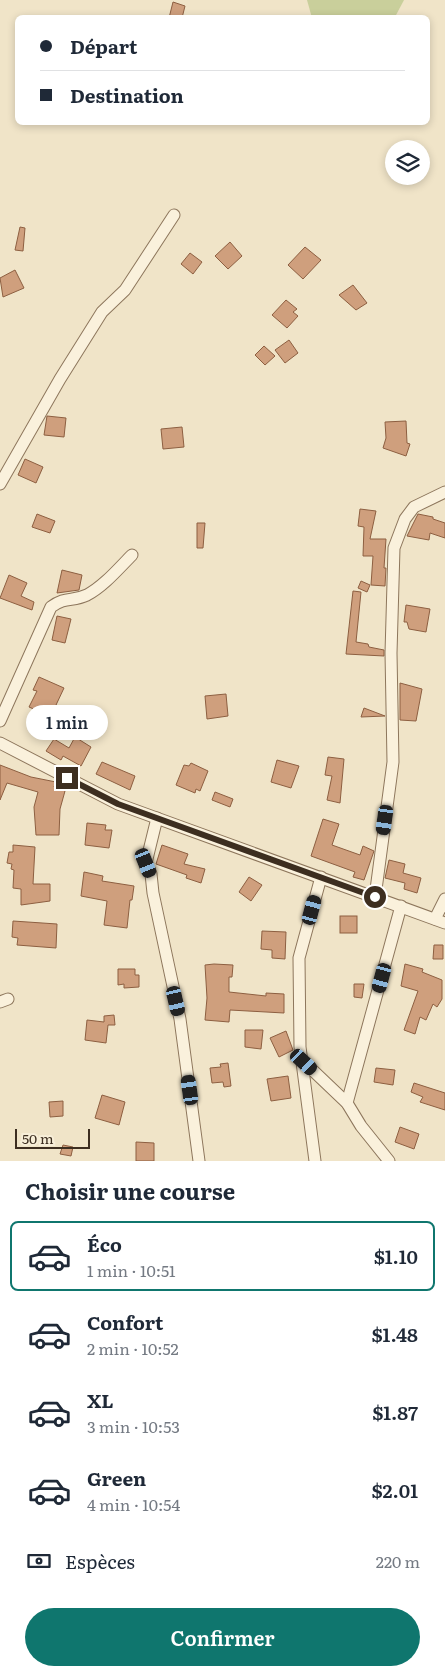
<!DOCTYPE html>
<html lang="fr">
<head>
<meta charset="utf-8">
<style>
  :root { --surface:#fff; --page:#f2f2f3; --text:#1f2937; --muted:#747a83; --line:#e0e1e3; --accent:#0f766e }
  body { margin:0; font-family:Literata,serif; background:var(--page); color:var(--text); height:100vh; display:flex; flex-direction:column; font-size:19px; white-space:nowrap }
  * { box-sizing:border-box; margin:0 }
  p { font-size:16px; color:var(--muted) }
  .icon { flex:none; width:28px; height:28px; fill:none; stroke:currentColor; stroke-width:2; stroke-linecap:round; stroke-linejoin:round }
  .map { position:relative; height:1161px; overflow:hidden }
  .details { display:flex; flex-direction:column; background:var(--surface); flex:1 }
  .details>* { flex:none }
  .top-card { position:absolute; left:15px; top:15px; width:415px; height:110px; border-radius:8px; box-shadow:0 2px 8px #0003; display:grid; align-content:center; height:110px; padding:0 25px; background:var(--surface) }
  .fabs { position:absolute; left:385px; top:140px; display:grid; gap:10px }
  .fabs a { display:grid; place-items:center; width:45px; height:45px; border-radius:50%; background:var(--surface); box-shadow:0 2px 8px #0003; font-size:25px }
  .scale { position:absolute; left:15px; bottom:12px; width:75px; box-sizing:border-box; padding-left:5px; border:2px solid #3d2e20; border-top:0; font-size:14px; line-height:18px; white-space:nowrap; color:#3d2e20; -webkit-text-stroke:4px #f7eed8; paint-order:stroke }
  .end { position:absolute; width:22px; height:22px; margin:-11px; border:6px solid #3d2e20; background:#fff; box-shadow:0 0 0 2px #fff }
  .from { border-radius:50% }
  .bubble { position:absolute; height:35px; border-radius:18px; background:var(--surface); box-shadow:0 2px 8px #0003; font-size:16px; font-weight:600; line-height:35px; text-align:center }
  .car { position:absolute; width:15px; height:30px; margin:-15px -8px; border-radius:6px; box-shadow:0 0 4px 1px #0007; background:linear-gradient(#222 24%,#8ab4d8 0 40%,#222 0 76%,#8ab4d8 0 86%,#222 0) }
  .top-card b { display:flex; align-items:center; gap:18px; height:48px; font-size:19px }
  .top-card b+b { border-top:1px solid var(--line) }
  .top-card i { width:12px; height:12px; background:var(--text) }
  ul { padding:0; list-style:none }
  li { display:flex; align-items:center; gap:15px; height:70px; margin:0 10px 8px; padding:0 15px; border:2px solid transparent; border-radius:8px }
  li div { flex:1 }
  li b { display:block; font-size:19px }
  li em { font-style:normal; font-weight:600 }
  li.selected { border-color:var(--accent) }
  li>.icon { width:45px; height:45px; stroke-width:1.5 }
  h2 { padding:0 25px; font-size:22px; line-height:60px }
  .pay { display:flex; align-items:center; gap:12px; height:55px; padding:0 25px; font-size:19px }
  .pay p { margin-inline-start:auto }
  .button { display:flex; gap:10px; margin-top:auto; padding:10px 25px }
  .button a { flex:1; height:58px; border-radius:30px; background:var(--accent); color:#fff; font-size:20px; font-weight:600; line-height:58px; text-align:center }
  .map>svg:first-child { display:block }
  .green { fill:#c9cf9b }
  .building { fill:#cf9f7d; stroke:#8d5f41 }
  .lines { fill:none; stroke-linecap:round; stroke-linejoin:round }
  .minor-casing { stroke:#8d765c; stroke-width:13 }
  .minor { stroke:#faf1dc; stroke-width:11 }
  .route { stroke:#3d2e20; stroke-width:6 }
</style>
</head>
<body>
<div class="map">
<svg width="445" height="1161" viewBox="0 0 445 1161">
  <rect width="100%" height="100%" fill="#f0e4c8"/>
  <polygon class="green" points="307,0 404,0 395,17 312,18"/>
  <g class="building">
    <polygon points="173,2 185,6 182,18 169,18"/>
    <polygon points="20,227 25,228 23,251 15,250"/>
    <polygon points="230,242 242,256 228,269 215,256"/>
    <polygon points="305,247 321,260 303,279 288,265"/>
    <polygon points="190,253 202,262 193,274 181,264"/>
    <polygon points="15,270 24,288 3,297 0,278"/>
    <polygon points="353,285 367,303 356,310 339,295"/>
    <polygon points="286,300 297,309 293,312 298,316 287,328 272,315"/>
    <polygon points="289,340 298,353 285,363 275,350"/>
    <polygon points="264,346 275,356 265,365 255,355"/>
    <polygon points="47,416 66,418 64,437 44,435"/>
    <polygon points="406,421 407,443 410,444 406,456 383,448 386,438 385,422"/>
    <polygon points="182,427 184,447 163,449 161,429"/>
    <polygon points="25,459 43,467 36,483 18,475"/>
    <polygon points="360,509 376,511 370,539 386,539 384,568 386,568 385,586 371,585 373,556 363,556 364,527 358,526"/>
    <polygon points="37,514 55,521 50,533 32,527"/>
    <polygon points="418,514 433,517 433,519 445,523 445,538 430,533 429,540 407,536"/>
    <polygon points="197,523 205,523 203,548 197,548"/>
    <polygon points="62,570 82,575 79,590 57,593"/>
    <polygon points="9,575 27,583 21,596 34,602 32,610 0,598"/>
    <polygon points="361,581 370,585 367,592 358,588"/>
    <polygon points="353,591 361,592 356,642 368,644 369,647 384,650 384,656 346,654"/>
    <polygon points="406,605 430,609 426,632 409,629 407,622 404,622"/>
    <polygon points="57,616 71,619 65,643 52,640"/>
    <polygon points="39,677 64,688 56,705 62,708 62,716 52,717 29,707 37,691 33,690"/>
    <polygon points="400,683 422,689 416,721 400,720"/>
    <polygon points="226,694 228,716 207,719 205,696"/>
    <polygon points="364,708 385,716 361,717"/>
    <polygon points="75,737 91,747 81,766 63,756 61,760 46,751 54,739 69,748"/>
    <polygon points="328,757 344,759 340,803 327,800 332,776 325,775"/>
    <polygon points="277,760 299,766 291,788 271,782"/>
    <polygon points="102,762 135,776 130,790 96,774"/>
    <polygon points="191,763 208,771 200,791 196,789 195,793 176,785 184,765 189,766"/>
    <polygon points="0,765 31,777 56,782 54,787 65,791 60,809 59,835 36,835 34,807 38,792 7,783 0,800"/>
    <polygon points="215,792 233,799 230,807 212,800"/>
    <polygon points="323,819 339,824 332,845 360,855 363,846 374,851 364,880 353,877 355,872 311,856"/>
    <polygon points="87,823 106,825 105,830 112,830 109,848 85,845"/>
    <polygon points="13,845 35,847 33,884 50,884 50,901 21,905 21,889 13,888 14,870 11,869 12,864 7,863 9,852 13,852"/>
    <polygon points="162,845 188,854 184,864 205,869 201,883 186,878 187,875 156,864"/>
    <polygon points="389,860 405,864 403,873 421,878 417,893 404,889 405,883 385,878"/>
    <polygon points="84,872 103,876 102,881 134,886 132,900 130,900 127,928 104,925 107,901 81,896"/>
    <polygon points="249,877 262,885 251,901 239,892"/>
    <rect x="340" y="916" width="17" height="17"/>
    <polygon points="13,921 57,924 56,948 17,945 18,938 12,937"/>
    <polygon points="262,931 286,932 285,959 272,958 272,950 261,949"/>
    <polygon points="434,945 443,945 443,959 433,959"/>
    <polygon points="214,964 233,965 232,977 229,977 229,992 266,996 266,993 284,994 284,1013 230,1010 229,1022 205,1020 207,998 205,965"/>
    <polygon points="405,964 423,969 422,972 442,980 442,999 437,1007 433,1004 426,1020 420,1017 415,1034 404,1030 418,991 401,986"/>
    <polygon points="118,969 135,969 135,975 139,975 139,987 124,988 124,984 118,985"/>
    <polygon points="354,984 364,984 362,998 354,997"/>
    <polygon points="114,1015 115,1025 108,1025 106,1043 85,1040 87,1020 104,1022 104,1016"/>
    <polygon points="245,1030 263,1030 261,1049 245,1047"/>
    <polygon points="286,1031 293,1050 279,1057 270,1038"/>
    <polygon points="228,1063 231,1086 224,1087 223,1082 212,1083 210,1068 221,1067 220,1064"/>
    <polygon points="376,1068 395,1070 393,1085 374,1082"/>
    <polygon points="288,1076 291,1098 271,1101 267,1079"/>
    <polygon points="414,1083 445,1093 445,1110 420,1102 423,1097 411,1092"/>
    <polygon points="102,1095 125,1102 119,1125 95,1118"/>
    <polygon points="63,1101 63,1116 50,1117 49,1102"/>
    <polygon points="400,1127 419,1134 414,1149 395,1142"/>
    <polygon points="136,1142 154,1143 154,1161 136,1161"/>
    <polygon points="63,1145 73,1147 71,1156 60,1154"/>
  </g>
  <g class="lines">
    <defs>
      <g id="minor">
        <polyline points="0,484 60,379 102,312 125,290 174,215"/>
        <path d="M0,721L51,607C66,596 72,602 87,595C104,586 119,568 132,555"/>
        <polyline points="0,743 118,804 445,923"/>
        <polyline points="157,818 146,863 151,874 153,893 180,1019 199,1161"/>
        <polyline points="375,897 393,762 391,653 394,548 405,519 414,507 445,492"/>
        <polyline points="435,919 445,899"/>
        <polyline points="0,1002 8,999"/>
        <polyline points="304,1062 347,1103 361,1126 389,1161"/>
        <polyline points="347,1103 401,906"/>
        <polyline points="315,1161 300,1047 299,958 321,877"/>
      </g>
    </defs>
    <use href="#minor" class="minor-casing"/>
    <use href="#minor" class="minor"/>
  </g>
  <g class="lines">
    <polyline class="route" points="67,778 118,804 375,897"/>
  </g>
</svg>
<div class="fabs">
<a><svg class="icon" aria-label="layers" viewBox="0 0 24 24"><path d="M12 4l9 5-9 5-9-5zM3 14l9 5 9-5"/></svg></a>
</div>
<div class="scale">50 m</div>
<i class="end from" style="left:375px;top:897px"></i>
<i class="end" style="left:67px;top:778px"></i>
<div class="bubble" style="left:26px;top:705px;width:82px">1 min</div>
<i class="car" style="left:385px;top:820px;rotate:188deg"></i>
<i class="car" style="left:146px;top:863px;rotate:158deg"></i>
<i class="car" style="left:312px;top:910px;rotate:15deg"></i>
<i class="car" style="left:382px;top:978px;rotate:195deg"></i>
<i class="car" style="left:176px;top:1001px;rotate:167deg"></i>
<i class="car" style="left:304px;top:1062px;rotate:133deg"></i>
<i class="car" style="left:190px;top:1090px;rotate:352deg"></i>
<div class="top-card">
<b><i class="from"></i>Départ</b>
<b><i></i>Destination</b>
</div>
</div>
<section class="details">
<h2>Choisir une course</h2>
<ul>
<li class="selected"><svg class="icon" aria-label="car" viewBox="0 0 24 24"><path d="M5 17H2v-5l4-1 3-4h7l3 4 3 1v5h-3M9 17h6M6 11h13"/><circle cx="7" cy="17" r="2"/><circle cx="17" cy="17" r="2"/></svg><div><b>Éco</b><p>1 min · 10:51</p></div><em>$1.10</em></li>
<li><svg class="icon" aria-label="car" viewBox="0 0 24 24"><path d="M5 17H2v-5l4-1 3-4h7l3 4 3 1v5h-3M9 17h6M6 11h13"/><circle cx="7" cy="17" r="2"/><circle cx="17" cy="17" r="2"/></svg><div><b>Confort</b><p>2 min · 10:52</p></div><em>$1.48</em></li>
<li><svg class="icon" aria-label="car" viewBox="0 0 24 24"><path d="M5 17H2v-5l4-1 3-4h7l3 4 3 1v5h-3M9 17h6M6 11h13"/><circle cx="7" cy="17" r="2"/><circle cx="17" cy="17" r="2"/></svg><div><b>XL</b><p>3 min · 10:53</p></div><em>$1.87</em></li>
<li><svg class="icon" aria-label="car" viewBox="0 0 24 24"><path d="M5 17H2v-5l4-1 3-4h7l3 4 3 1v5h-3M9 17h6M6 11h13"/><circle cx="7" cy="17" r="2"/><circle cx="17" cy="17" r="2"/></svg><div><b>Green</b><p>4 min · 10:54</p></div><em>$2.01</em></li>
</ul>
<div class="pay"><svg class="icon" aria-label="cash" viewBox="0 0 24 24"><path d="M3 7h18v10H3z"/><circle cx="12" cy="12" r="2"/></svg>Espèces<p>220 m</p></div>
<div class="button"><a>Confirmer</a></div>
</section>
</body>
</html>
